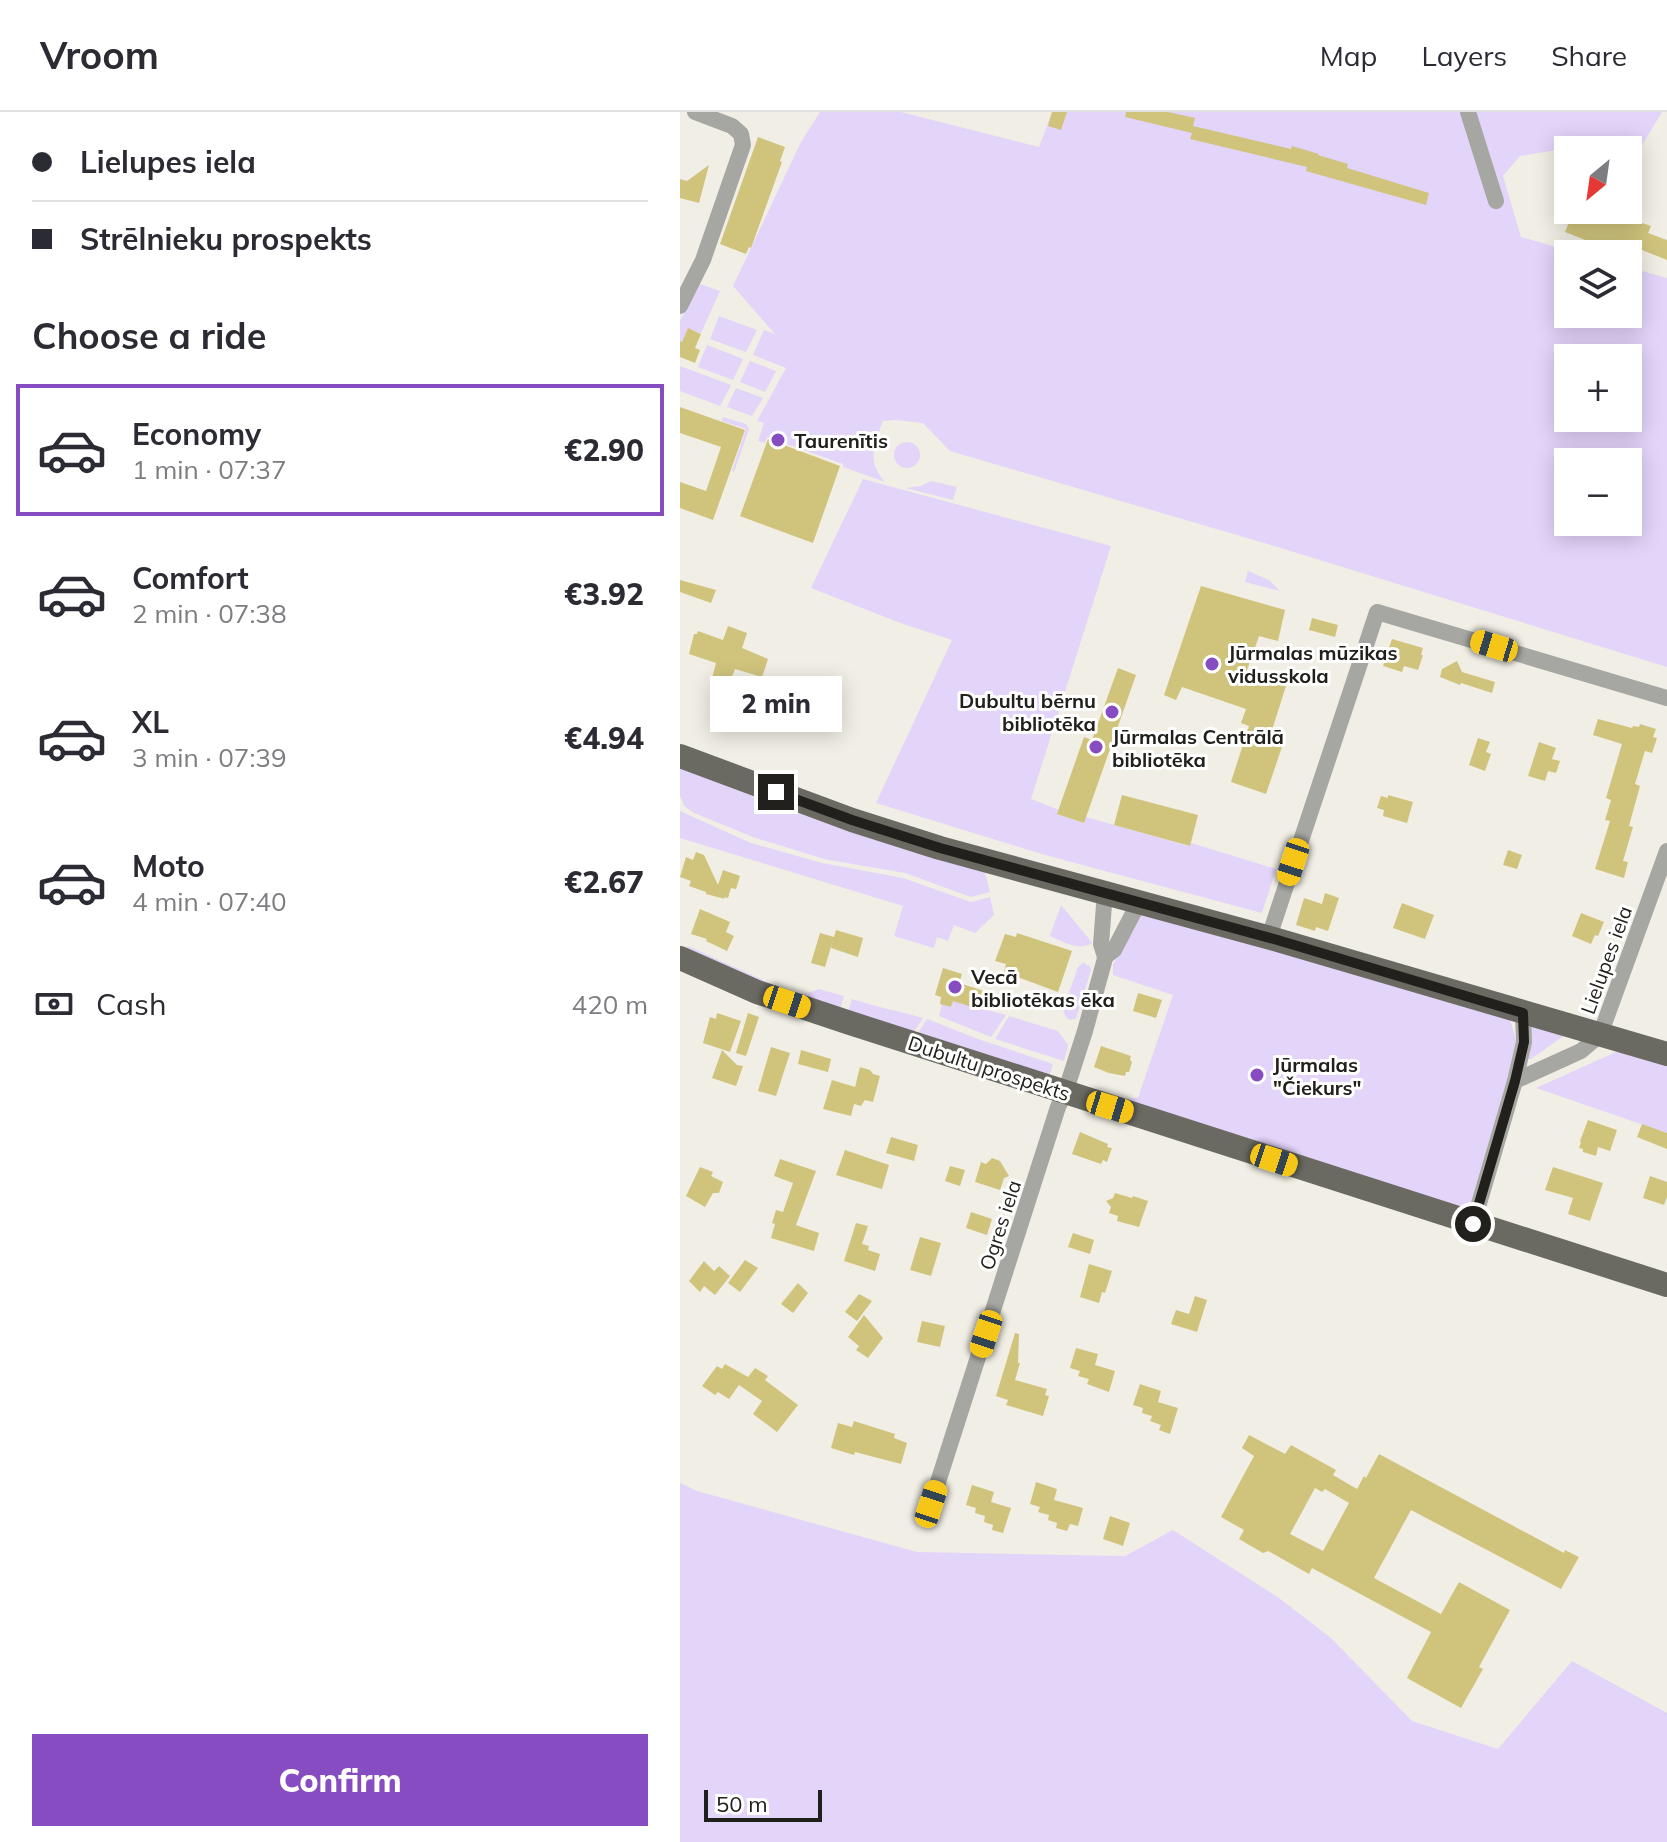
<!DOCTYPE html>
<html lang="en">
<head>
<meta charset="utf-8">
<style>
  :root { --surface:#fff; --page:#f7f7f7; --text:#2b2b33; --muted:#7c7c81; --line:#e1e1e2; --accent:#874cc2 }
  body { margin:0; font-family:Mulish,sans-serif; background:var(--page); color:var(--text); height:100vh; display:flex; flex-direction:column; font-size:30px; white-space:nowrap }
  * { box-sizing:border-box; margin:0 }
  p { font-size:26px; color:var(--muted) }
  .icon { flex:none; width:44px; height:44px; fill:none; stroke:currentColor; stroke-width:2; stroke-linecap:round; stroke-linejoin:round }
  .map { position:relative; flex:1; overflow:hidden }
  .details { display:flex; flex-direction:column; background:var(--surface); width:680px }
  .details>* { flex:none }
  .guide { display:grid; align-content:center; height:176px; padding:0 32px; background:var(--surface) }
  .needle { width:52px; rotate:209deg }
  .tools { position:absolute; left:874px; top:24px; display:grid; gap:16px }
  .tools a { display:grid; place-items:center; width:88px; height:88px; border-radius:0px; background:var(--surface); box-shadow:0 4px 20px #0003; font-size:40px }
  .scale { position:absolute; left:24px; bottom:20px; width:118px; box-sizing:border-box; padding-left:8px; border:4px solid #21201c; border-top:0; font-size:22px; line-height:28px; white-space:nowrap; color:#21201c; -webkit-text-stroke:6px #fff; paint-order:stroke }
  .end { position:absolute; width:36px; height:36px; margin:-18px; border:10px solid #21201c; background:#fff; box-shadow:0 0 0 4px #fff }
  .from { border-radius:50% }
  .bubble { position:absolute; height:56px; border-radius:0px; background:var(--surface); box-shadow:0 4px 20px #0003; font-size:26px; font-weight:800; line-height:56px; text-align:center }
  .car { position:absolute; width:24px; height:48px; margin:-24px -12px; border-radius:10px; box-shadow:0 0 6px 2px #0007; background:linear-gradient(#f5c518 24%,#345 0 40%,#f5c518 0 76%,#345 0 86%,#f5c518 0) }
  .guide b { display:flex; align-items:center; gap:28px; height:76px; font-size:30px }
  .guide b+b { border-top:2px solid var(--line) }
  .guide i { width:20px; height:20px; background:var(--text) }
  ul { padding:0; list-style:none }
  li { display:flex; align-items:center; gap:24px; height:132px; margin:0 16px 12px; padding:0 16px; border:4px solid transparent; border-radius:0px }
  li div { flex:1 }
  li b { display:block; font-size:30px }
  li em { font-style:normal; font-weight:800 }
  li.selected { border-color:var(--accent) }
  li>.icon { width:72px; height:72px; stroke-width:1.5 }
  h2 { padding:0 32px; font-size:36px; line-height:96px }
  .pay { display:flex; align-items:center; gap:20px; height:88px; padding:0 32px; font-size:30px }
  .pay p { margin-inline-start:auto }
  .primary-button { display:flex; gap:16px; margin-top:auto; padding:16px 32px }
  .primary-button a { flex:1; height:92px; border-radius:0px; background:var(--accent); color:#fff; font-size:32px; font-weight:800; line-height:92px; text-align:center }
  header { display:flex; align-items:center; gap:48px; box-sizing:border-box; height:112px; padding:0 40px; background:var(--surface); border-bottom:2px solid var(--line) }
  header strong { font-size:38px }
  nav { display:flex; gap:44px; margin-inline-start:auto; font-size:28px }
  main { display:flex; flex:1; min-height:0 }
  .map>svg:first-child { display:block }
  .green { fill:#e3d4f9; fill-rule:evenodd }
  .building { fill:#d0c47d; fill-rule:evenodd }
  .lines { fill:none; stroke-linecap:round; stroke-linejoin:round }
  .street { stroke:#a6a6a2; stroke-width:16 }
  .primary { stroke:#6b6a62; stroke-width:24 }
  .route { stroke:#21201c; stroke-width:10 }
  .poi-dot { fill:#874cc2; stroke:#fff; stroke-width:3 }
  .labels { text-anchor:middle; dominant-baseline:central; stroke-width:6; stroke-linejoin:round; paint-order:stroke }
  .poi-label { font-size:20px; font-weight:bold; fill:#21201c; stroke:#fff; text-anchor:start }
  .street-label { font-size:20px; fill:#21201c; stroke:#fff }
</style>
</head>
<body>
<header>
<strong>Vroom</strong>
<nav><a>Map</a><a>Layers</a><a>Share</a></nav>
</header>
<main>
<section class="details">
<div class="guide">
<b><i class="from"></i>Lielupes iela</b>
<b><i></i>Strēlnieku prospekts</b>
</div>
<h2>Choose a ride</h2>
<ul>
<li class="selected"><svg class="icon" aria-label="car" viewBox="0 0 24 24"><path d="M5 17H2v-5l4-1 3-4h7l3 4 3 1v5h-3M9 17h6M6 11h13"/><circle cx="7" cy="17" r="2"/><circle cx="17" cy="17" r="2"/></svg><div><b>Economy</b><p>1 min · 07:37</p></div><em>€2.90</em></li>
<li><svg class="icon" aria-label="car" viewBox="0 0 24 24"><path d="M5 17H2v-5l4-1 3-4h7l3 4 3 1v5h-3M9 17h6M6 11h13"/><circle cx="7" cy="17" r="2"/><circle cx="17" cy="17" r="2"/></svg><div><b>Comfort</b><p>2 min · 07:38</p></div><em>€3.92</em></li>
<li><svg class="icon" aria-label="car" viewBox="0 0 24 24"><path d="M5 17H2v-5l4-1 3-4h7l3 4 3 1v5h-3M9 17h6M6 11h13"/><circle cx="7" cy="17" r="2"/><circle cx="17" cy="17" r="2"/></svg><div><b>XL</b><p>3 min · 07:39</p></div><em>€4.94</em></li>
<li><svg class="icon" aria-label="car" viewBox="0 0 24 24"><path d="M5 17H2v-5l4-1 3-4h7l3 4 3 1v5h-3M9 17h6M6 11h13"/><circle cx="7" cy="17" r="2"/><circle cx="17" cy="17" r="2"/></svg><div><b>Moto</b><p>4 min · 07:40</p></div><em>€2.67</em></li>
</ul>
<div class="pay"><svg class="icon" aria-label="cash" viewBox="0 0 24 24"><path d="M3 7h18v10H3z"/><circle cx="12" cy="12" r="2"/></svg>Cash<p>420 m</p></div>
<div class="primary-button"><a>Confirm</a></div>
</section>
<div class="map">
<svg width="987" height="1730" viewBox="0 0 987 1730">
  <rect width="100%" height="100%" fill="#f1efe5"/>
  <g class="green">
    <path d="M140,0H221L359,35L372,0H982L948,56V38H895L890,36L840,44L823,64L841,125L901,142H888V202H948V155L987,166V555L591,433L270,339L243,311L216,308L203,309C194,334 186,348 205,370L163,355V352L87,325L85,331L78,329L84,311L77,309L106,256L73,243L84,218L95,222L53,174L121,30ZM888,246H948V306H888ZM888,350H948V410H888Z"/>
    <polygon points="20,172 40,179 21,221 8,217 2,230 0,229 0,209"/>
    <polygon points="39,204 77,218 66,240 30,227"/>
    <polygon points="27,233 63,247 53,268 18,255"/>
    <polygon points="70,249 96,259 85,280 60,270"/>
    <polygon points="0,254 51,273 40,294 0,279"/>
    <polygon points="56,276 83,286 72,304 47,295"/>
    <polygon points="43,305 66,312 69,317 54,360 52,359 66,317 42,309"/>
    <circle cx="227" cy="343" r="13"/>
    <polygon points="183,367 431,434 351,687 379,698 378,702 403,711 406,705 509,734 511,731 596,757 582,801 365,743 196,691 272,528 223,512 131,476"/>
    <polygon points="251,369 277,375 273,388 226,376 241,374"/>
    <polygon points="568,459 589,468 600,479 565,470"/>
    <polygon points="0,653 304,757 310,780 291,785 225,761 144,747 73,725 14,701 4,694 0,683"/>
    <polygon points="0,699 71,731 142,751 223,766 291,790 310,785 314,803 295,821 274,813 268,829 257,825 254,836 214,824 223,794 0,726"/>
    <path d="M381,793L410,828L412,831C399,839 383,830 370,824Z"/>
    <polygon points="469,799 829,903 836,929 830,959 790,1093 778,1097 444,987 458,986 493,883 433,863 433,853 458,805"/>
    <polygon points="8,834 118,884 139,877 164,884 159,900 91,876 2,838"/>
    <polygon points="404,850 405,852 410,854 411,858 396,907 390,908 386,905 383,898 398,855"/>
    <path d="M172,887C196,895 219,899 243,906L232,923L167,903Z"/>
    <polygon points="273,889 326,903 311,925 259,904 262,892 271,895"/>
    <polygon points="329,904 378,919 388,933 384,949 315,927"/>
    <polygon points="247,907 298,927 373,952 368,968 236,924"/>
    <polygon points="854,914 885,923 851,947 846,947 849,915"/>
    <polygon points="938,939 987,953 987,1021 856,976"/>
    <polygon points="0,1371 17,1379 237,1440 445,1444 493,1418 599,1486 651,1526 732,1609 818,1637 892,1549 987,1601 987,1730 0,1730"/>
  </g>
  <g class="building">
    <polygon points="372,0 387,0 381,18 368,14"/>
    <polygon points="446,0 488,0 515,6 513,14 611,37 612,34 639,42 638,43 668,52 667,56 749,81 746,93 626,59 627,55 510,27 512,21 445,5"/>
    <polygon points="78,25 105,35 100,49 102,50 71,136 69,135 66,142 40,132"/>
    <polygon points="29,53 19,91 0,86 0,67 7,69"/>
    <polygon points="894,98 924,98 971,114 968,121 987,128 987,148 962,138 958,148 948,145 948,142 941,142 885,120"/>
    <polygon points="8,216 21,222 15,236 20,238 15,251 0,245 0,229 2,230"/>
    <polygon points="0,295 65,318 33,408 0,396 0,370 26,379 41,335 0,321"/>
    <polygon points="88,327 160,354 133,431 60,404"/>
    <polygon points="0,468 36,478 31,491 0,480"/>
    <polygon points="521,474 605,498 598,529 579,524 567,558 607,571 591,621 605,626 586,682 551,670 569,614 561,611 566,597 502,575 496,588 484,583"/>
    <polygon points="632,506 658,513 655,525 629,518"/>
    <polygon points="48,514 67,521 62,536 88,547 82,565 55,557 46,580 30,574 36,551 9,542 14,522 17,522 18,519 43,528"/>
    <polygon points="712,527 743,536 741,543 743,543 738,558 724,554 722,560 703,554"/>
    <polygon points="777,549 782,560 815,570 812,581 781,571 780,573 760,565 762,557"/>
    <polygon points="438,556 456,563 404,711 377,702 404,625 412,628"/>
    <polygon points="918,607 952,616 953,614 959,615 960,612 976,617 973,625 977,626 972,641 965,639 955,672 960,674 949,714 953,715 943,749 948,750 944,766 915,757 930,709 925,708 931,688 926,686 942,632 913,623"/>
    <polygon points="798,626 810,630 806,640 811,642 805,659 789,653"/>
    <polygon points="859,630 876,636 872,647 880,649 876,661 868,659 865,669 848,664"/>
    <polygon points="442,683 518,703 510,734 434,713"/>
    <polygon points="708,683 733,690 727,711 703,704 704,698 697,696 701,684 708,686"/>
    <polygon points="828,738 842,743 837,757 823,753"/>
    <polygon points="16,740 24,743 38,773 43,758 60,764 56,777 51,776 48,786 44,785 45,787 26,782 26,780 9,774 11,769 0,765 6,745 13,748"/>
    <polygon points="645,781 659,786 648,819 636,815 635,819 616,813 624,786 642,792"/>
    <polygon points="722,791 754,803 745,827 713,816"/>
    <polygon points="20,797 50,810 46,820 54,824 47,839 26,829 27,827 11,822"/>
    <polygon points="901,801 924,810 918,824 915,823 911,832 892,824"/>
    <polygon points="156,818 183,826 178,845 151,836 153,828 145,855 131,851 140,821 154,825"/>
    <polygon points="337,821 392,839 378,880 324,860 326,852 315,849 325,822 336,825"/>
    <polygon points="263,856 282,862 279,871 304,879 298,897 273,889 271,895 260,892 261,885 255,883"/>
    <polygon points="458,881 482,888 476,906 453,899"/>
    <polygon points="37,901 61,909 50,940 23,931 30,905 36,907"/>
    <polygon points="68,901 79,905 66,944 56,941"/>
    <polygon points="421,934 451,944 450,948 452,950 449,960 446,960 445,964 429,961 414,955"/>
    <polygon points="91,935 110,941 96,984 78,979"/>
    <polygon points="42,938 57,953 63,954 56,974 32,966"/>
    <polygon points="121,938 151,947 148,960 118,952"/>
    <polygon points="180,955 190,958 193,962 200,964 193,990 185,988 181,994 174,992 171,1004 143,997 152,968 175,975"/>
    <polygon points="908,1008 937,1018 930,1039 918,1035 916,1044 903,1040 903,1037 899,1036 901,1030 900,1029"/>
    <polygon points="962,1012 987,1021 987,1037 957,1025"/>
    <polygon points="400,1020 428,1032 427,1035 432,1036 427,1050 423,1048 421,1052 392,1042"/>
    <polygon points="211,1025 238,1033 234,1049 206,1041"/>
    <polygon points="165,1038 209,1053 202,1077 156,1063"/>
    <polygon points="312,1046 320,1049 329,1064 324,1066 320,1078 295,1070 301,1050 306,1052"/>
    <polygon points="100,1047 136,1059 116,1113 139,1121 134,1139 91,1126 95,1112 92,1111 96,1098 103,1100 113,1071 94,1064"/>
    <polygon points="270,1054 285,1058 280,1074 265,1069"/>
    <polygon points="20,1055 33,1060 31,1064 43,1070 39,1081 33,1081 25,1095 6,1084"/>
    <polygon points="873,1055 923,1071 910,1109 888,1102 893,1086 865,1078"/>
    <polygon points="970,1064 987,1070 987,1085 984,1093 963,1086"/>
    <polygon points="435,1081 452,1086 453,1084 468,1089 459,1115 437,1109 438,1104 429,1101 431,1095 426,1089 433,1086"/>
    <polygon points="291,1100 312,1107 307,1123 286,1116"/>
    <polygon points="176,1111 188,1114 182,1132 189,1134 188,1138 200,1142 195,1159 164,1149"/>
    <polygon points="393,1121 414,1128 410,1142 388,1135"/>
    <polygon points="240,1125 261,1131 251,1164 230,1158"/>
    <polygon points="65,1148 78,1156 60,1180 48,1171"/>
    <polygon points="24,1149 34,1159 39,1154 50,1164 35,1183 24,1174 20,1180 9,1169"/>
    <polygon points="409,1152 432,1159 425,1181 422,1180 419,1191 400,1185"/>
    <polygon points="118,1171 128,1181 113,1201 101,1192"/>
    <polygon points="179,1182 192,1189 177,1209 165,1200"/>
    <polygon points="515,1184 527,1188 517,1220 491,1212 496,1198 509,1202"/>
    <polygon points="184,1203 203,1226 188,1246 176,1238 179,1234 168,1225"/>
    <polygon points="242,1209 265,1214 260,1235 237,1230"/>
    <polygon points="335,1221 339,1222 338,1251 340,1251 335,1268 367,1277 365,1283 369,1284 363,1304 326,1293 328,1288 316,1284"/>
    <polygon points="396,1236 418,1242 415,1253 435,1259 429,1280 407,1272 409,1267 398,1264 400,1259 390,1256"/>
    <polygon points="45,1252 68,1265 75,1256 88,1264 85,1268 118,1293 97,1320 73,1302 82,1289 59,1273 49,1287 38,1280 35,1283 22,1274 37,1254 42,1257"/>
    <polygon points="460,1272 481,1279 478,1290 498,1296 490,1322 479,1318 481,1313 470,1309 472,1304 462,1301 463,1296 453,1293"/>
    <polygon points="174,1309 215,1322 214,1326 227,1331 221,1352 175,1340 174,1343 151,1336 158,1311 172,1315"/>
    <path d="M569,1323L605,1342L611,1333L656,1358L653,1363L677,1377L684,1364L686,1366L699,1342L884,1441L885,1438L899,1445L881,1477L731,1398L694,1466L761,1502L779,1470L830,1498L799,1555L803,1557L781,1596L727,1566L751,1520L632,1456L629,1462L588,1439L583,1441L559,1427L564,1418L541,1405L574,1344L562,1336ZM635,1376L642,1380L645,1377L669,1391L643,1439L610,1422Z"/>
    <polygon points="356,1370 377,1377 374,1388 403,1396 398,1414 390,1412 387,1419 376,1416 377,1411 368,1408 369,1403 358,1400 360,1395 350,1392"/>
    <polygon points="292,1373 314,1380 311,1390 331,1396 323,1421 312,1418 313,1413 304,1410 305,1404 295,1401 296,1396 286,1393"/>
    <polygon points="430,1404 450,1411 443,1434 423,1427"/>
  </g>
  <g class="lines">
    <g class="street">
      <polyline points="788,0 816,89"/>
      <polyline points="0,194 23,148 63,33 61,22 52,14 15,0"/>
      <polyline points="589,825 697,500 987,586"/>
      <polyline points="425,845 434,838 459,790"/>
      <polyline points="835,969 901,939 920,923 987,739"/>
      <polyline points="793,1112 835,969 844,930 843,901"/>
      <polyline points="251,1392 378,995 385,981 405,919 424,850 425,845 421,832 425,780"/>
    </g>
    <g class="primary">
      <polyline points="0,644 172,708 260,736 594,827 987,942"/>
      <polyline points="0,846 77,880 167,910 987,1173"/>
    </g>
  </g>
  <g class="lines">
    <polyline class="route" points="96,680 172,708 260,736 594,827 843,901 844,930 835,969 793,1112"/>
  </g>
  <g class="poi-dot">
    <circle cx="98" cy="328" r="8"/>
    <circle cx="532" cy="552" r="8"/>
    <circle cx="432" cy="600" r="8"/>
    <circle cx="416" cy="635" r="8"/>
    <circle cx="275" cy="875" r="8"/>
    <circle cx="577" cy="963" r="8"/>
  </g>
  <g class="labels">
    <g class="poi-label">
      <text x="114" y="328">Taurenītis</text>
      <text x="548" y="540">Jūrmalas mūzikas<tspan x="548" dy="23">vidusskola</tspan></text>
      <text x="416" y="588" text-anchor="end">Dubultu bērnu<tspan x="416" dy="23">bibliotēka</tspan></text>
      <text x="432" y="624">Jūrmalas Centrālā<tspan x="432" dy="23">bibliotēka</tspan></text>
      <text x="291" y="864">Vecā<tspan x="291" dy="23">bibliotēkas ēka</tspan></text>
      <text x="593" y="952">Jūrmalas<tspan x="593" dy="23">"Čiekurs"</tspan></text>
    </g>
    <g class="street-label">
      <text transform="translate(926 848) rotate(-70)">Lielupes iela</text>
      <text transform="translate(309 956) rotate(18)">Dubultu prospekts</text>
      <text transform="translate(320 1113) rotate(-72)">Ogres iela</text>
    </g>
  </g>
</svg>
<div class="tools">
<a><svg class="needle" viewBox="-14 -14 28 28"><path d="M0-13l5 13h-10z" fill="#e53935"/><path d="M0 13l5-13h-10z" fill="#7c7c81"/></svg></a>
<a><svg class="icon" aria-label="layers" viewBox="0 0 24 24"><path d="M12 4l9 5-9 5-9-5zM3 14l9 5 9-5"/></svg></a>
<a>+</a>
<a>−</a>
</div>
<div class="scale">50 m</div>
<i class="end from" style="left:793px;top:1112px"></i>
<i class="end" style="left:96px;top:680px"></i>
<div class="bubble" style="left:30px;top:564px;width:132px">2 min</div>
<i class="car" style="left:814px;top:534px;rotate:287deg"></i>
<i class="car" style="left:613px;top:750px;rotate:198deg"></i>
<i class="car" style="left:107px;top:890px;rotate:108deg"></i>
<i class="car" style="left:430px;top:995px;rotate:107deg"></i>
<i class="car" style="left:594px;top:1048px;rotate:108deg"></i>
<i class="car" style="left:306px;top:1222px;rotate:198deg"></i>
<i class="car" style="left:251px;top:1392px;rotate:18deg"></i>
</div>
</main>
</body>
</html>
